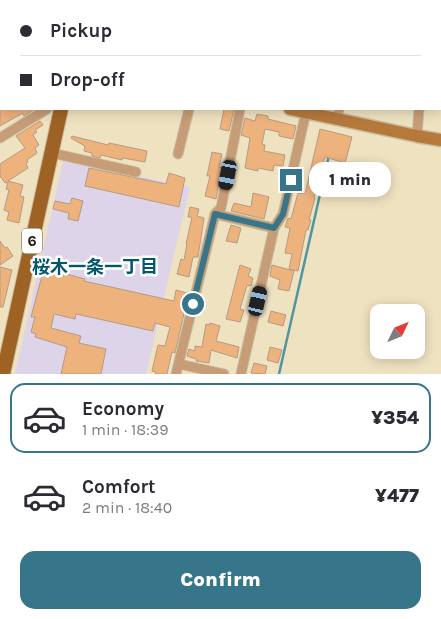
<!DOCTYPE html>
<html lang="en">
<head>
<meta charset="utf-8">
<style>
  :root { --surface:#fff; --page:#f2f2f3; --text:#2b2b33; --muted:#7c7c81; --line:#e1e1e2; --accent:#37758b }
  body { margin:0; font-family:Karla,"Noto Sans JP",sans-serif; background:var(--page); color:var(--text); height:100vh; display:flex; flex-direction:column; font-size:19px; white-space:nowrap }
  * { box-sizing:border-box; margin:0 }
  p { font-size:16px; color:var(--muted) }
  .icon { flex:none; width:28px; height:28px; fill:none; stroke:currentColor; stroke-width:2; stroke-linecap:round; stroke-linejoin:round }
  .map { position:relative; height:374px; overflow:hidden }
  .sheet { display:flex; flex-direction:column; background:var(--surface); flex:1 }
  .sheet>* { flex:none }
  .top-card { position:absolute; left:0px; top:0px; width:441px; height:110px; box-shadow:0 2px 12px #0003; display:grid; align-content:center; height:110px; padding:0 20px; background:var(--surface) }
  .needle { width:32px; rotate:47deg }
  .fabs { position:absolute; left:370px; top:304px; display:grid; gap:10px }
  .fabs a { display:grid; place-items:center; width:55px; height:55px; border-radius:10px; background:var(--surface); box-shadow:0 2px 12px #0003; font-size:25px }
  .end { position:absolute; width:22px; height:22px; margin:-11px; border:6px solid #37758b; background:#fff; box-shadow:0 0 0 2px #fff }
  .from { border-radius:50% }
  .bubble { position:absolute; height:35px; border-radius:15px; background:var(--surface); box-shadow:0 2px 12px #0003; font-size:16px; font-weight:800; line-height:35px; text-align:center }
  .car { position:absolute; width:15px; height:30px; margin:-15px -8px; border-radius:6px; box-shadow:0 0 4px 1px #0007; background:linear-gradient(#222 24%,#8ab4d8 0 40%,#222 0 76%,#8ab4d8 0 86%,#222 0) }
  .top-card b { display:flex; align-items:center; gap:18px; height:48px; font-size:19px }
  .top-card b+b { border-top:1px solid var(--line) }
  .top-card i { width:12px; height:12px; background:var(--text) }
  ul { padding:9px 0 0; list-style:none }
  li { display:flex; align-items:center; gap:15px; height:70px; margin:0 10px 8px; padding:0 10px; border:2px solid transparent; border-radius:15px }
  li div { flex:1 }
  li b { display:block; font-size:19px }
  li em { font-style:normal; font-weight:800 }
  li.current { border-color:var(--accent) }
  li>.icon { width:45px; height:45px; stroke-width:1.5 }
  .action { display:flex; gap:10px; margin-top:auto; padding:10px 20px }
  .action a { flex:1; height:58px; border-radius:15px; background:var(--accent); color:#fff; font-size:20px; font-weight:800; line-height:58px; text-align:center }
  .map>svg:first-child { display:block }
  .commercial { fill:#ddd4e9 }
  .lines { fill:none; stroke-linecap:round; stroke-linejoin:round }
  .stream { stroke:#5096a0; stroke-width:2.5 }
  .building { fill:#eeb27d; stroke:#b59b84 }
  .street-casing { stroke:#cabea1; stroke-width:11 }
  .secondary-casing { stroke:#cabea1; stroke-width:15 }
  .primary-casing { stroke:#cabea1; stroke-width:16 }
  .street { stroke:#c69d77; stroke-width:9 }
  .secondary { stroke:#b5793c; stroke-width:12 }
  .primary { stroke:#9e6324; stroke-width:14 }
  .route { stroke:#37758b; stroke-width:6 }
  .labels { text-anchor:middle; dominant-baseline:central; stroke-width:5; stroke-linejoin:round; paint-order:stroke }
  .shield { fill:#fff; stroke:#635f57; stroke-width:1 }
  .shield-label { font-size:15px; font-weight:bold; fill:#201b0f }
  .neighbourhood-label { font-size:18px; font-weight:bold; fill:#00586f; stroke:#fff }
</style>
</head>
<body>
<div class="map">
<svg width="441" height="374" viewBox="0 0 441 374">
  <rect width="100%" height="100%" fill="#efe2c1"/>
  <polygon class="commercial" points="63,161 190,187 146,374 15,374"/>
  <g class="lines">
    <g class="stream">
      <polyline points="95,1 95,0"/>
      <polyline points="289,1 289,0"/>
      <polyline points="279,374 329,155"/>
    </g>
  </g>
  <g class="building">
    <polygon points="0,109 32,109 33,110 24,116 23,113 0,126"/>
    <polygon points="224,109 234,109 229,131 220,129"/>
    <polygon points="257,114 268,116 268,119 296,126 293,139 279,136 279,132 265,129 262,144 265,145 264,151 285,155 283,166 274,165 273,171 258,168 258,171 245,168 250,138 241,135 245,118 255,121"/>
    <polygon points="40,121 43,125 35,130 37,132 33,135 39,145 35,148 37,153 27,160 28,162 26,164 28,168 8,181 23,185 20,196 24,197 19,223 7,220 9,212 4,210 9,190 6,189 8,182 5,183 0,176 0,164 25,148 16,136"/>
    <polygon points="320,129 352,137 345,163 325,157 314,197 315,198 309,220 311,220 308,230 306,230 298,271 289,269 292,254 285,253 290,228 285,227 288,218 291,219 298,193 305,194"/>
    <polygon points="72,136 108,145 109,143 147,151 145,162 123,158 122,160 101,155 100,158 92,156 92,153 84,151 85,146 71,138"/>
    <polygon points="212,152 222,154 219,167 222,168 216,199 205,196 210,176 207,176"/>
    <polygon points="89,168 166,184 169,173 185,178 179,207 85,186"/>
    <polygon points="253,193 269,197 264,219 231,211 234,203 251,207"/>
    <polygon points="72,198 83,201 78,221 68,219 69,213 53,209 55,201 70,204"/>
    <polygon points="190,207 199,209 197,216 204,218 198,257 193,257 189,277 177,274 181,259 184,260 187,244 186,244 192,217 188,217"/>
    <polygon points="231,225 241,228 237,243 226,241"/>
    <polygon points="0,241 5,248 7,247 13,256 0,265"/>
    <polygon points="240,265 251,269 248,276 253,278 251,286 247,285 240,309 244,310 240,322 226,319"/>
    <polygon points="272,265 294,271 289,291 278,289 280,280 270,276"/>
    <polygon points="0,267 12,270 3,307 0,307"/>
    <polygon points="44,268 85,279 84,281 174,301 176,290 187,293 184,308 185,309 175,353 172,352 167,374 155,374 156,372 152,371 158,345 165,346 170,327 155,323 153,331 76,314 75,319 54,314 51,328 81,336 79,343 106,349 101,374 61,374 67,347 35,337 36,334 31,332 35,317 31,317"/>
    <polygon points="271,311 286,315 283,326 268,322"/>
    <polygon points="210,323 220,326 216,341 239,347 237,358 211,350 209,363 196,361 196,359 187,356 189,349 195,351 195,346 202,347 206,324 209,325"/>
    <polygon points="270,347 282,350 278,363 267,360"/>
    <polygon points="254,363 267,366 265,374 251,373"/>
  </g>
  <g class="lines">
    <defs>
      <g id="street">
        <polyline points="324,1 324,0"/>
        <polyline points="362,1 362,0"/>
        <polyline points="434,1 434,0"/>
        <polyline points="0,28 1,30"/>
        <polyline points="440,45 441,45"/>
        <polyline points="0,95 1,94"/>
        <polyline points="337,119 339,109"/>
        <polyline points="417,136 419,109"/>
        <polyline points="0,138 47,109"/>
        <polyline points="52,153 136,172"/>
        <polyline points="178,154 189,109"/>
        <polyline points="215,214 274,228 283,214 306,112"/>
        <polyline points="179,364 224,374"/>
        <polyline points="176,374 215,214 221,208 240,109"/>
        <polyline points="241,374 274,228"/>
      </g>
      <g id="secondary">
        <polyline points="24,0 24,1"/>
        <polyline points="290,109 417,136 441,140"/>
      </g>
      <g id="primary">
        <polyline points="84,1 84,0"/>
        <polyline points="3,374 61,109"/>
      </g>
    </defs>
    <use href="#street" class="street-casing"/>
    <use href="#secondary" class="secondary-casing"/>
    <use href="#primary" class="primary-casing"/>
    <use href="#street" class="street"/>
    <use href="#secondary" class="secondary"/>
    <use href="#primary" class="primary"/>
  </g>
  <g class="lines">
    <polyline class="route" points="193,304 215,214 274,228 283,214 291,180"/>
  </g>
  <g class="labels">
    <rect class="shield" x="22" y="228.5" width="20" height="25" rx="4"/>
    <g class="shield-label">
      <text x="32" y="241">6</text>
    </g>
    <g class="neighbourhood-label">
      <text x="95" y="267">桜木一条一丁目</text>
    </g>
  </g>
</svg>
<div class="fabs">
<a><svg class="needle" viewBox="-14 -14 28 28"><path d="M0-13l5 13h-10z" fill="#e53935"/><path d="M0 13l5-13h-10z" fill="#7c7c81"/></svg></a>
</div>
<i class="end from" style="left:193px;top:304px"></i>
<i class="end" style="left:291px;top:180px"></i>
<div class="bubble" style="left:309px;top:162px;width:82px">1 min</div>
<i class="car" style="left:228px;top:175px;rotate:191deg"></i>
<i class="car" style="left:258px;top:301px;rotate:13deg"></i>
<div class="top-card">
<b><i class="from"></i>Pickup</b>
<b><i></i>Drop-off</b>
</div>
</div>
<section class="sheet">
<ul>
<li class="current"><svg class="icon" aria-label="car" viewBox="0 0 24 24"><path d="M5 17H2v-5l4-1 3-4h7l3 4 3 1v5h-3M9 17h6M6 11h13"/><circle cx="7" cy="17" r="2"/><circle cx="17" cy="17" r="2"/></svg><div><b>Economy</b><p>1 min · 18:39</p></div><em>¥354</em></li>
<li><svg class="icon" aria-label="car" viewBox="0 0 24 24"><path d="M5 17H2v-5l4-1 3-4h7l3 4 3 1v5h-3M9 17h6M6 11h13"/><circle cx="7" cy="17" r="2"/><circle cx="17" cy="17" r="2"/></svg><div><b>Comfort</b><p>2 min · 18:40</p></div><em>¥477</em></li>
</ul>
<div class="action"><a>Confirm</a></div>
</section>
</body>
</html>
